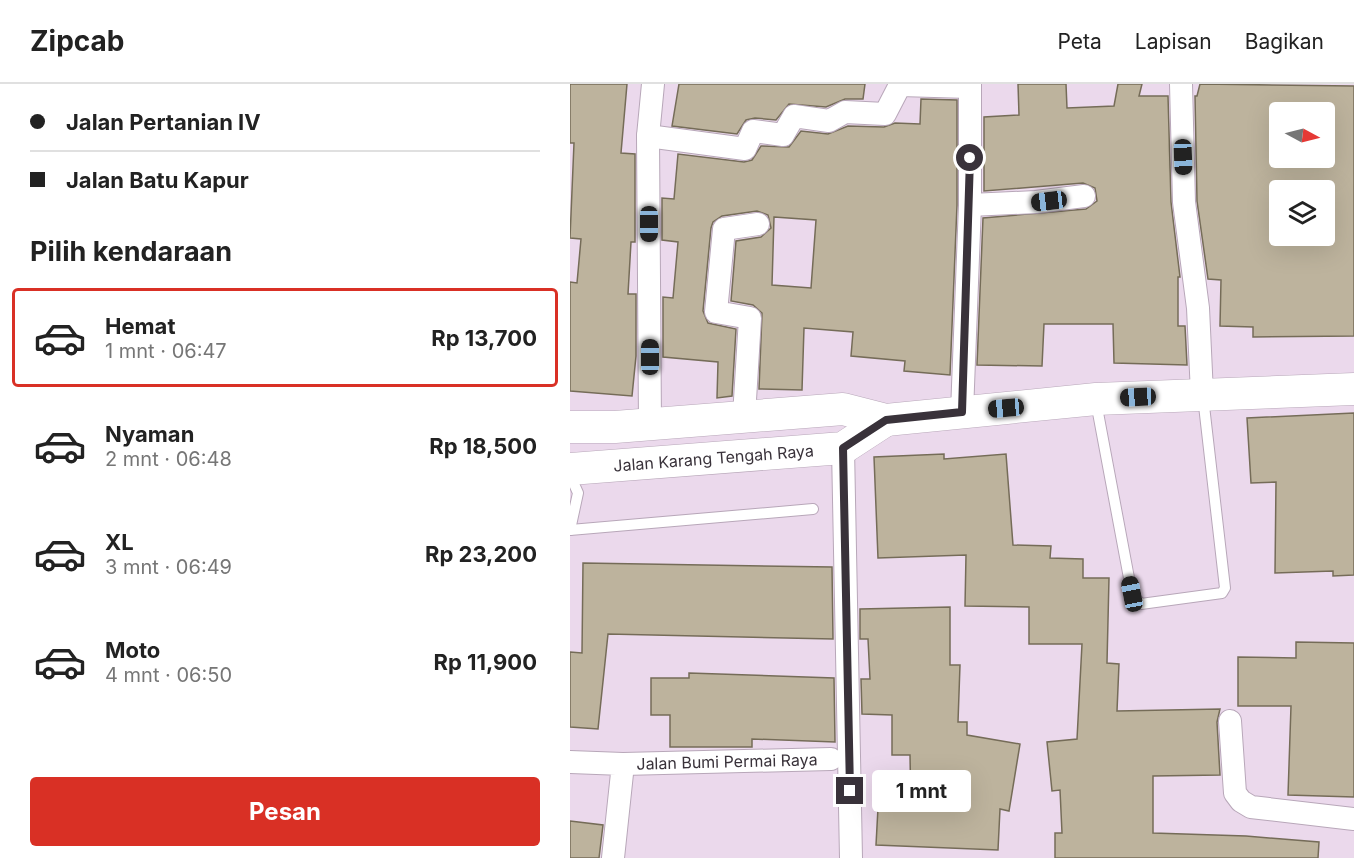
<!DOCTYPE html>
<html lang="id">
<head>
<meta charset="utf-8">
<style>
  :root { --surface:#fff; --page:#f2f2f2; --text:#222; --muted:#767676; --line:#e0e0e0; --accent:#d93025 }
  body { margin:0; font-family:Inter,sans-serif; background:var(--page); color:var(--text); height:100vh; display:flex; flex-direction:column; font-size:22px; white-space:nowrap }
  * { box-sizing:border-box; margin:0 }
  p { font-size:20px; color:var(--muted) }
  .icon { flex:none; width:33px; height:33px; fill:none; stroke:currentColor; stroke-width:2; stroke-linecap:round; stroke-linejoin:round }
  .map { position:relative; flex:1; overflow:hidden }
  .side { display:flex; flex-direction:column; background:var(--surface); width:570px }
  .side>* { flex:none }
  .guide { display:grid; align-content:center; height:132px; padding:0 30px; background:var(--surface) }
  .needle { width:39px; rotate:97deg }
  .controls { position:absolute; left:699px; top:18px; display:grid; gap:12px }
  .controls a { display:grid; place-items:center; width:66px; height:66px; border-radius:6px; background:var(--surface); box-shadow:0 6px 24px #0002; font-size:30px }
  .end { position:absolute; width:27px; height:27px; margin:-14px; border:8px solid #39323a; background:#fff; box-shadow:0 0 0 3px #fff }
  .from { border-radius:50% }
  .bubble { position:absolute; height:42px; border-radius:6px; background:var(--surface); box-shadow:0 6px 24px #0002; font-size:20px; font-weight:700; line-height:42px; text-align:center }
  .car { position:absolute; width:18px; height:36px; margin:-18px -9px; border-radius:8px; box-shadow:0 0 4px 2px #0007; background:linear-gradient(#222 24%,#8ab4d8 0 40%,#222 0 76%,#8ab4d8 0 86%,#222 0) }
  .guide b { display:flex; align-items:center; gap:21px; height:57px; font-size:22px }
  .guide b+b { border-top:2px solid var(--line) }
  .guide i { width:15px; height:15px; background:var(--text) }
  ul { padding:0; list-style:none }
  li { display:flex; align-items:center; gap:18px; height:99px; margin:0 12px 9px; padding:0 18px; border:3px solid transparent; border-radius:6px }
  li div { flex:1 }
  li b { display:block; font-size:22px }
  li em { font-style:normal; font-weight:700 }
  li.current { border-color:var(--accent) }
  li>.icon { width:54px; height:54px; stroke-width:1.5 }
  h2 { padding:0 30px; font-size:27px; line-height:72px }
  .cta { display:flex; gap:12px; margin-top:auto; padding:12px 30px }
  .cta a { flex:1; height:69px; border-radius:6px; background:var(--accent); color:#fff; font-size:24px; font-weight:700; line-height:69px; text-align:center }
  header { display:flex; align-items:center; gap:36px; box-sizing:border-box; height:84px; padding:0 30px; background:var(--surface); border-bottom:2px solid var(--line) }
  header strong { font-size:28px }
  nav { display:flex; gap:33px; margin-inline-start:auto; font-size:21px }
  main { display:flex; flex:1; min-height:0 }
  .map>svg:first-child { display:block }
  .building { fill:#bdb39d; stroke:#756c58; stroke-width:1.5; fill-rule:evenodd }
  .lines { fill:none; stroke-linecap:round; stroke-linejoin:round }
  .service-casing { stroke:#b8a7b9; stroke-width:12 }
  .minor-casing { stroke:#b8a7b9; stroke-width:24 }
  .secondary-casing { stroke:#b8a7b9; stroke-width:33 }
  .service { stroke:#fff; stroke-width:10 }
  .minor { stroke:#fff; stroke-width:22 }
  .secondary { stroke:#fff; stroke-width:32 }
  .route { stroke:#39323a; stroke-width:8 }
  .labels { text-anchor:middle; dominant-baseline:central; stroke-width:5; stroke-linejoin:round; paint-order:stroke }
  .street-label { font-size:16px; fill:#39323a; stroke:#fff }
</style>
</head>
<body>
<header>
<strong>Zipcab</strong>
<nav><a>Peta</a><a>Lapisan</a><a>Bagikan</a></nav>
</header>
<main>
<section class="side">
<div class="guide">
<b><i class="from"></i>Jalan Pertanian IV</b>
<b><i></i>Jalan Batu Kapur</b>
</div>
<h2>Pilih kendaraan</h2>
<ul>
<li class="current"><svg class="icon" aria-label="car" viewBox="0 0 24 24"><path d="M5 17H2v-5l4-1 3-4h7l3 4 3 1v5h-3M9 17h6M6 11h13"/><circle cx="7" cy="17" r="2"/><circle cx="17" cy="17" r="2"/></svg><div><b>Hemat</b><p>1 mnt · 06:47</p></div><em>Rp 13,700</em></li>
<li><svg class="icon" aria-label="car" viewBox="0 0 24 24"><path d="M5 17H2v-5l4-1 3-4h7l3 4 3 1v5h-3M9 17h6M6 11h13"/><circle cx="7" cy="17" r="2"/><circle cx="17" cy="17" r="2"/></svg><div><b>Nyaman</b><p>2 mnt · 06:48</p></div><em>Rp 18,500</em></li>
<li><svg class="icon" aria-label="car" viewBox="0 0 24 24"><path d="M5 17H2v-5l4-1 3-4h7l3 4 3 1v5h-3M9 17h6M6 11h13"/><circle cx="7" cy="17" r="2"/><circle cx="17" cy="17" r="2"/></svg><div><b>XL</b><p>3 mnt · 06:49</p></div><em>Rp 23,200</em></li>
<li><svg class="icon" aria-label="car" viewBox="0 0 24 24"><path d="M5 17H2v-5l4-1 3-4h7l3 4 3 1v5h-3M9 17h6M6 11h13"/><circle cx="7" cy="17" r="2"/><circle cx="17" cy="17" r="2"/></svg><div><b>Moto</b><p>4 mnt · 06:50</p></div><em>Rp 11,900</em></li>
</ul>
<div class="cta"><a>Pesan</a></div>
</section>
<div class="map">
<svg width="784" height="774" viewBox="0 0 784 774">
  <rect width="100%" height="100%" fill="#ebd9ec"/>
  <g class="building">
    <polygon points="0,0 57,0 51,69 65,70 65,158 61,158 58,210 66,210 66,272 62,312 0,307 0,198 7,199 11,155 0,154 4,59 0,59"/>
    <polygon points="109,0 295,0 293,15 275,15 256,23 219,20 206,36 185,34 176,36 167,50 102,42"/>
    <polygon points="448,0 496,0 497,24 544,22 548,0 572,0 569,12 598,12 601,118 610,193 608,193 608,242 615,242 617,281 544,279 543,240 474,240 472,282 407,281 413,134 516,125 527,117 525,104 513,99 414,107 414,33 449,31"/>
    <path d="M630,0L784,2V252L683,253V243L650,242L651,196L638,195L627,117L625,12H627ZM710,28H754V74H710ZM710,106H763L761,152H710Z"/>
    <path d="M351,15L387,16V121L380,291L334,287L335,277L281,272L283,248L234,244L232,306L189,305L192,229L183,221L161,217L166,157L191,153L201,144L198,131L187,127L152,132L143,138L141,144L133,227L138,239L166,245L162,312L147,314L148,278L93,273V213L103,214L108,158L92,156V114L104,115L108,70L174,78L182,76L191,62L219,63L231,47L258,50L278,42L314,43L325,39L350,40ZM204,133L246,136L241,204L202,201Z"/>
    <polygon points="784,329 784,491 763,492 763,487 705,489 706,398 681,399 677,334"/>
    <polygon points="374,370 374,375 436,370 443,461 481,462 480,474 513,475 513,494 539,494 537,579 549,580 547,627 650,625 647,638 650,691 583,692 583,749 676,752 749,758 748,774 485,774 485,749 492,749 490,706 482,707 477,658 507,655 512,560 459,560 459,523 395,522 396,471 308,474 304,373"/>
    <polygon points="13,479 262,483 263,555 38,550 28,645 0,643 0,568 12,569"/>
    <polygon points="380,523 380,581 390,581 388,638 397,638 397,651 450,660 439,727 430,725 428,766 306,761 308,724 341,726 340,671 322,671 322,631 292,630 291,595 300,595 298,555 290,555 290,525"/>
    <polygon points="726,558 784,559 784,713 718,711 721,622 668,622 668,573 726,574"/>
    <polygon points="119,589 264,594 265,658 182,655 182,663 100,663 100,631 81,631 81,594 119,594"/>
    <polygon points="0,737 33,741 29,774 0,774"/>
  </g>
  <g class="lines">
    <defs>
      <g id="service">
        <polyline points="526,318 562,510 571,520 652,509 655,504 633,313"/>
        <polyline points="0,391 8,409 0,446"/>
        <polyline points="0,446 243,425"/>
      </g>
      <g id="minor">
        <polyline points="611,0 614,118 628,224 632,310"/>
        <polyline points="78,52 175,65 183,47 213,51 224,32 259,37 275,28 315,30 330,1 399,3"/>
        <polyline points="400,121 466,118 514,112"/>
        <polyline points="392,328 400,121 400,0"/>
        <polyline points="174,332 180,234 146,228 154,145 188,140"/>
        <polyline points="80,340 78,52 83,0"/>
        <polyline points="273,364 281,774"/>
        <polyline points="660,637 665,709 671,717 681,723 784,735"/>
        <polyline points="0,678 53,680 43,774"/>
        <path id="s1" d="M53,680L261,675"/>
      </g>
      <g id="secondary">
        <polyline points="0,343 45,343 273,325 316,336 526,315 784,305"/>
        <path id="s2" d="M0,385L273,364L316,336"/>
      </g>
    </defs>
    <use href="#service" class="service-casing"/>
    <use href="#minor" class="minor-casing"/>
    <use href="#secondary" class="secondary-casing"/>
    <use href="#service" class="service"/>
    <use href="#minor" class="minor"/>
    <use href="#secondary" class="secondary"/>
  </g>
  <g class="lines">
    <polyline class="route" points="280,707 273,364 316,336 392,328 400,74"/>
  </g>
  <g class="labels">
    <g class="street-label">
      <text stroke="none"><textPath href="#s2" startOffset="144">Jalan Karang Tengah Raya</textPath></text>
      <text stroke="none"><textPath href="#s1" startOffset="104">Jalan Bumi Permai Raya</textPath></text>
    </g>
  </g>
</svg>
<div class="controls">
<a><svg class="needle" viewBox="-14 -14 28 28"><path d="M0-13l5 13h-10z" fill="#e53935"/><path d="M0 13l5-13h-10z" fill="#767676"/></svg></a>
<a><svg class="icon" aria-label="layers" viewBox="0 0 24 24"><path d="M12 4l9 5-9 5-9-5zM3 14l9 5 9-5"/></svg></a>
</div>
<i class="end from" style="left:400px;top:74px"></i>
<i class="end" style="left:280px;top:707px"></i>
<div class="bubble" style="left:302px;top:686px;width:99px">1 mnt</div>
<i class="car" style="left:613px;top:73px;rotate:178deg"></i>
<i class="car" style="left:479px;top:117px;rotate:263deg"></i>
<i class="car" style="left:79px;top:140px;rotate:180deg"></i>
<i class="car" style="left:80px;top:273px;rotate:0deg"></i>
<i class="car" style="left:568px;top:313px;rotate:267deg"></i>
<i class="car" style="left:436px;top:324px;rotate:265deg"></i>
<i class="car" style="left:562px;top:510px;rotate:349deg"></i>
</div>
</main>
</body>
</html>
